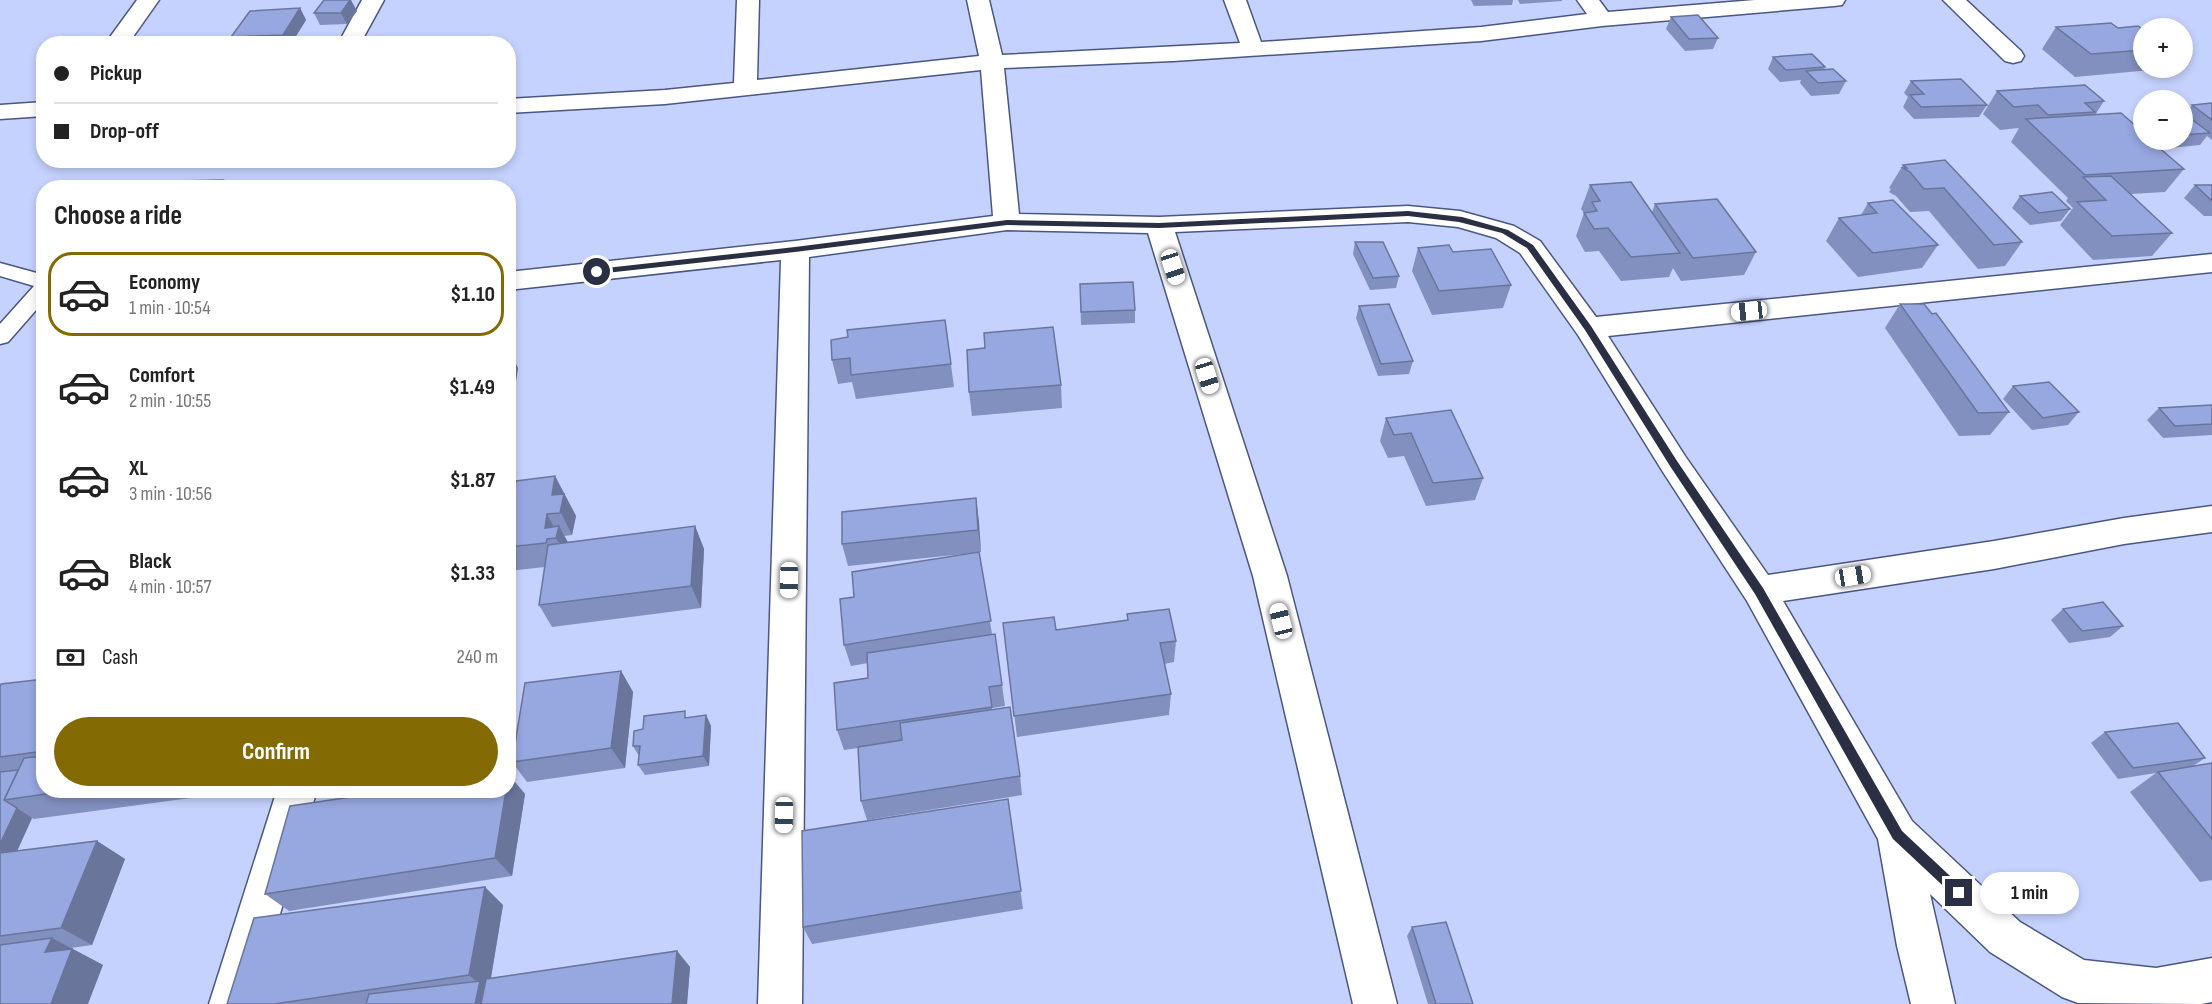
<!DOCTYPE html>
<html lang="en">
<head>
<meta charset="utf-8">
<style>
  :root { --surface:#fff; --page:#f2f2f2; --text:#222; --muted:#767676; --line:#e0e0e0; --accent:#836a03 }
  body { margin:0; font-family:"Sofia Sans Condensed",sans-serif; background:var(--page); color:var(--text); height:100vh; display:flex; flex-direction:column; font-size:22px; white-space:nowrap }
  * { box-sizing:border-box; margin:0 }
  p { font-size:20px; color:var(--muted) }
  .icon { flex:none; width:33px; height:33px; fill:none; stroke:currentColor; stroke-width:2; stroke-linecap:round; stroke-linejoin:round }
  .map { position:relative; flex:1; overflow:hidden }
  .panel { position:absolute; left:36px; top:180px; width:480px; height:618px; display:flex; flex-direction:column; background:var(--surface); border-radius:24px; box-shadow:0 3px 9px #0003 }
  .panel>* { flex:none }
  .banner { position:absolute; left:36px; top:36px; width:480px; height:132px; border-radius:24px; box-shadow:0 3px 9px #0003; display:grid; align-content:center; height:132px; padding:0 18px; background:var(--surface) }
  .tools { position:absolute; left:2133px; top:18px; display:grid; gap:12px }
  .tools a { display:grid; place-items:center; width:60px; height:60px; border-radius:50%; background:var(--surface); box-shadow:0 3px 9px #0003; font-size:30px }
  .end { position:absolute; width:27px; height:27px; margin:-14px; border:8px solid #2a2f44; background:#fff; box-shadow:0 0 0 3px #fff }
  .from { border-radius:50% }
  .bubble { position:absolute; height:42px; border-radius:21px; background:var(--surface); box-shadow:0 3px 9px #0003; font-size:20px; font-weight:700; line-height:42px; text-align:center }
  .car { position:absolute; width:18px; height:36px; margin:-18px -9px; border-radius:8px; box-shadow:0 0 4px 2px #0007; background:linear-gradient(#fff 24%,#345 0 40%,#fff 0 76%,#345 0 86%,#fff 0) }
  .banner b { display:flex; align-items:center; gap:21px; height:57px; font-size:22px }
  .banner b+b { border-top:2px solid var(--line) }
  .banner i { width:15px; height:15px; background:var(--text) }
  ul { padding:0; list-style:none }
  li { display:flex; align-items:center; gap:18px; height:84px; margin:0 12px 9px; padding:0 6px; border:3px solid transparent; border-radius:24px }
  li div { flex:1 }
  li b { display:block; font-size:22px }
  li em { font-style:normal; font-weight:700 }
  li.on { border-color:var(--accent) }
  li>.icon { width:54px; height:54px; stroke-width:1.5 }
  h2 { padding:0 18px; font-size:27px; line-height:72px }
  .pay { display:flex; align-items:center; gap:15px; height:66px; padding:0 18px; font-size:22px }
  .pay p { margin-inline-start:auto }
  .primary-button { display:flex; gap:12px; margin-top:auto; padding:12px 18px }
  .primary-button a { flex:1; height:69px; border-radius:36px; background:var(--accent); color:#fff; font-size:24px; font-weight:700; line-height:69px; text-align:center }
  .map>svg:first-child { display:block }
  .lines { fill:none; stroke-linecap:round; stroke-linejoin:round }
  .lane-casing { stroke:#4a5683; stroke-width:3 }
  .street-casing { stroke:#4a5683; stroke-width:3 }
  .lane { fill:#fff; fill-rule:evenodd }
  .street { fill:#fff; fill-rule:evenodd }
  .wall { fill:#8290c0 }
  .shaded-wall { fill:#6a759c }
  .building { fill:#97a7df; stroke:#6a759c; stroke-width:1.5 }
  .route { fill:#2a2f44 }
</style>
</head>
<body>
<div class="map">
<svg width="2212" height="1004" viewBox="0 0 2212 1004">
  <rect width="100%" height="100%" fill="#c5d2fd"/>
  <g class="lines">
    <defs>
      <polygon id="lane" points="0,263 44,275 44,301 8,342 0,344 0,324 34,286 0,276"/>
      <g id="street">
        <polygon points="137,0 159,0 128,44 105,44"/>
        <polygon points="362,0 384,0 360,44 338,44"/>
        <polygon points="737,0 759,0 757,80 979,56 967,0 989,0 1002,55 1240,43 1224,0 1246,0 1261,42 1481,27 1587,14 1577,0 1599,0 1608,12 1755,0 1845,0 1842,5 1834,6 1602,26 1481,41 1173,61 1004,68 1019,214 1159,217 1408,206 1460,211 1514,226 1540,241 1596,317 2212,254 2212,272 1608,336 1685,456 1768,575 1994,541 2124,518 2212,506 2212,532 2124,544 1994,569 1783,601 1912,821 2020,922 2084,960 2156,968 2212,958 2212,1002 2201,1004 2078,1003 2062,997 1990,952 1930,894 1955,1004 1911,1004 1897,946 1878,839 1747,601 1663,472 1578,335 1520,253 1496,238 1458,227 1408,222 1175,232 1287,576 1397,1004 1353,1004 1253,576 1148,233 1007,230 809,257 802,1004 758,1004 781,260 508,290 508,272 795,241 993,216 981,70 665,104 508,113 508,99 665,90 734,83"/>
        <polygon points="1943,0 1966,0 2021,51 2024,56 2021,61 2013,63 2005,61"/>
        <polygon points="44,102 44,116 0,119 0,105"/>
        <polygon points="277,790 317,790 253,1004 209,1004"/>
      </g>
    </defs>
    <use href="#lane" class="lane-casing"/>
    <use href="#street" class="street-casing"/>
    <use href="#lane" class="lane"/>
    <use href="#street" class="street"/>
  </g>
  <g class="wall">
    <polygon points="1471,0 1513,0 1512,5 1474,6"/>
    <polygon points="1518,0 1562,0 1562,1 1520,4"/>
    <polygon points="300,8 306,20 291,44 235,44 231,37"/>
    <polygon points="357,11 347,24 320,25 314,13"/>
    <polygon points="1671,17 1718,38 1713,49 1685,51 1666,29"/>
    <polygon points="2056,27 2118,28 2144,30 2144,68 2153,68 2151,70 2075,77 2042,49"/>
    <polygon points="1773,57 1825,67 1824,69 1846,81 1839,94 1811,96 1800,83 1801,80 1780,82 1768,69"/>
    <polygon points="1911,81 1987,105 1979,117 1914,119 1903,107 1908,97 1904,93"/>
    <polygon points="1997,91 2104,101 2095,115 2134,126 2144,114 2144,140 2182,140 2182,112 2185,114 2192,105 2212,103 2212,140 2207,136 2200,145 2161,149 2184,169 2165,192 2131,194 2172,233 2152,256 2093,260 2060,225 2073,208 2066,201 2068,198 2011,142 2019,128 2000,130 1983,114"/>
    <polygon points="1945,160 2022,242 2005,266 1978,269 1929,211 1910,212 1896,196 1889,192 1891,189 1889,188 1903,165"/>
    <polygon points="1590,185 1652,212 1655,204 1756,252 1744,275 1681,281 1673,268 1669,277 1621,281 1599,251 1585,252 1576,236 1584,213 1581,209"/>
    <polygon points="2195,185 2212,185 2212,216 2204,216 2184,198"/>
    <polygon points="2020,196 2070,209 2061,221 2030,225 2012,208"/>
    <polygon points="1868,203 1938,245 1922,268 1858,277 1826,241 1839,218 1861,215"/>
    <polygon points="1355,242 1399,276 1396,288 1370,290 1353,254"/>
    <polygon points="1418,248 1511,285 1503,308 1432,315 1412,271"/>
    <polygon points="1080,284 1135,310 1135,323 1081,325"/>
    <polygon points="1900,304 2009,412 1990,435 1959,436 1885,328"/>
    <polygon points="1359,306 1413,361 1409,374 1378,376 1356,318"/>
    <polygon points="945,320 954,387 856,399 852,382 838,384 832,360 848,337"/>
    <polygon points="985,348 1061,385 1062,408 972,416 969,392"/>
    <polygon points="508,356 518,368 514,394 508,394"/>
    <polygon points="2013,386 2079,412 2068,425 2032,430 2003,399"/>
    <polygon points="2212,405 2212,435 2163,438 2147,420 2159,408"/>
    <polygon points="1386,418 1483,478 1475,500 1426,506 1404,456 1388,458 1380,441"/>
    <polygon points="555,476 576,516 572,535 564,536 568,542 695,526 704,549 701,608 552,627 539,605 545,567 508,571 508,492 513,491"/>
    <polygon points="976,498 981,552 979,552 992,634 1002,685 1005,706 992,708 992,709 1020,776 1022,795 867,820 861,801 858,748 844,750 837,730 868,678 868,663 851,666 844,645 854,597 964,554 848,566 842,544"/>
    <polygon points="2063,609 2123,626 2110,637 2069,643 2051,620"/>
    <polygon points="1127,614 1176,641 1174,662 1164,664 1171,694 1169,715 1017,737 1003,623 1056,630 1127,620"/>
    <polygon points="621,671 633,692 625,768 527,782 512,762"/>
    <polygon points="44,679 44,790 229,790 228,793 34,819 32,818 17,851 97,841 125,859 92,945 71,948 103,965 0,1004 0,687"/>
    <polygon points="706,715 711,726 709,766 645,775 638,765 639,756 633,746 689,718"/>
    <polygon points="2105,732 2205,758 2193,766 2212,763 2212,880 2200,882 2130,792 2156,773 2118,779 2091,743"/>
    <polygon points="509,775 525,794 512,876 289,911 265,894"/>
    <polygon points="1008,799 1023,909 812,944 803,927"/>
    <polygon points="503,905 491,978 677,951 690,967 687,1004 227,1004"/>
    <polygon points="1412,927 1473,1004 1428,1004 1407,936"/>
  </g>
  <g class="shaded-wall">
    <polygon points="350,0 351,0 357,11 347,24 341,13"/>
    <polygon points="300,8 306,20 291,44 288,44 283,35"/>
    <polygon points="223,180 228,188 217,188"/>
    <polygon points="512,356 518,368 514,394 508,384 508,374"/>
    <polygon points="555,476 576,516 572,535 552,495"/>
    <polygon points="976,498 979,521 981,552 978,530"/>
    <polygon points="547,514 557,533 559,526 571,548 569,560 556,538 545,528"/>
    <polygon points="695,526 704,549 701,608 691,586"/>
    <polygon points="621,671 633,692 625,768 611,748"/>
    <polygon points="706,715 711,726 709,766 703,756"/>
    <polygon points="509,775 525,794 512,876 495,858 506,790 508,790"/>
    <polygon points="17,808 32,818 9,869 0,863 0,844"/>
    <polygon points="97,841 125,859 92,945 61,928"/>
    <polygon points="485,887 503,905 489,989 497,1004 475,1004 479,984 469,975"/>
    <polygon points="52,938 103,965 88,1004 51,1004 45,952"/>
    <polygon points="677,951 690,967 687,1004 672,1004"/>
  </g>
  <g class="building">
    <polygon points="324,0 350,0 341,13 314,13"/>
    <polygon points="300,8 283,35 231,37 250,11"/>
    <polygon points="1698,15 1718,38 1689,39 1671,17"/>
    <polygon points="2111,23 2118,28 2138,26 2144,30 2144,50 2091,54 2056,27"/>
    <polygon points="1812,54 1825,67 1786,70 1773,57"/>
    <polygon points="1833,69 1846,81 1818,83 1806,71"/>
    <polygon points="1961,79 1987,105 1921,107 1910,95 1924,94 1911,81"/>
    <polygon points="2085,85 2104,101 2085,103 2095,112 2048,115 2038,105 2014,107 1997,91"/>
    <polygon points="2212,103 2212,120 2192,105"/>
    <polygon points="2182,112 2210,133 2182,135"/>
    <polygon points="2121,113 2144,133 2144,140 2150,140 2184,169 2085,175 2026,119"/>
    <polygon points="1945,160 2022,242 1994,245 1944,188 1924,189 1910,172 1903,168 1907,168 1903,165"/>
    <polygon points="2111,176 2172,233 2112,236 2077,202 2106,200 2083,177"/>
    <polygon points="223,180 217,188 169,188 174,181"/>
    <polygon points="1631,182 1680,253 1631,257 1608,228 1594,229 1584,213 1597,211 1592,202 1600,201 1590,185"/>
    <polygon points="2195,185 2212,185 2212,201"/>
    <polygon points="2052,192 2070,209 2039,213 2020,196"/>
    <polygon points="1717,199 1756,252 1693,258 1655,204"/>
    <polygon points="1893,200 1938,245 1873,253 1839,218 1877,213 1868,203"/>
    <polygon points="1355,242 1383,242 1399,276 1373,278"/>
    <polygon points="1449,245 1453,252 1491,249 1511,285 1439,291 1418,248"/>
    <polygon points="1133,282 1135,310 1081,312 1080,284"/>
    <polygon points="1389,304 1413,361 1381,364 1359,306"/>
    <polygon points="1900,304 1924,304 1932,314 1936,313 2009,412 1978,413"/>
    <polygon points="945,320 951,364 851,375 850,358 832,360 831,340 848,337 847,330"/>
    <polygon points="1053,327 1061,385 969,392 967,350 985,348 984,333"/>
    <polygon points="508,356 512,356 508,374"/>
    <polygon points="2049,382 2079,412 2043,418 2013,386"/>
    <polygon points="2212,405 2212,424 2175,426 2159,408"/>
    <polygon points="1451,410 1483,478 1433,483 1411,433 1394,435 1386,418"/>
    <polygon points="555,476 552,495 564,494 560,513 547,514 545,528 559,526 556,538 547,539 546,543 508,547 508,492 513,491 516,481"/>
    <polygon points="976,498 978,530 842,544 842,512"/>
    <polygon points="695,526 691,586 539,605 548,545"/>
    <polygon points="979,552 991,621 844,645 840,599 854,597 852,572"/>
    <polygon points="2103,602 2123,626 2082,631 2063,609"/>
    <polygon points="1169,609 1176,641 1160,643 1171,694 1014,716 1003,623 1054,617 1056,630 1128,620 1127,614"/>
    <polygon points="995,634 1002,685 989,687 992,707 837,730 834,683 868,678 867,653"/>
    <polygon points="621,671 611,748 512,762 525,683"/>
    <polygon points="44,679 44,751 0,757 0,687 1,684"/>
    <polygon points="1010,707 1020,776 861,801 858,747 902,740 900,723"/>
    <polygon points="685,711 685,718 706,715 703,756 638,765 640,746 633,746 634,731 643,729 644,716"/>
    <polygon points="2178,723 2205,758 2133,768 2105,732"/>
    <polygon points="44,756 44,790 73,790 4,800 24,758"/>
    <polygon points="2212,763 2212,839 2158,772"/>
    <polygon points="18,770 4,800 17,808 0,844 0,772"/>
    <polygon points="399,790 506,790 495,858 265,894 290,806"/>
    <polygon points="1008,799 1021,891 803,927 802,831"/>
    <polygon points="97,841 61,928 0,936 0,853"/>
    <polygon points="485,887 469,975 274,1004 227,1004 254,918"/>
    <polygon points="1446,922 1473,1004 1436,1004 1412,927"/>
    <polygon points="52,938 45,952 72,949 51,1004 0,1004 0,945"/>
    <polygon points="677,951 672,1004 481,1004 486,979"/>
    <polygon points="480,981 475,1004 366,1004 369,994"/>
  </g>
  <polygon class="route" points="1408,211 1462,217 1508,230 1533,245 1591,326 1677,461 1763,588 1902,831 1964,889 1965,893 1964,897 1955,897 1893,839 1755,594 1670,466 1585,330 1527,248 1502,233 1459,222 1408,216 1159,228 1007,225 795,252 597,274 593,272 597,269 795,247 1007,220 1159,223"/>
</svg>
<div class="tools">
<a>+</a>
<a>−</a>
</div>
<i class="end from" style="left:597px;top:272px"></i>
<i class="end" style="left:1959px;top:893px"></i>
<div class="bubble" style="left:1980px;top:872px;width:99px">1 min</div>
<i class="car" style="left:1173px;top:267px;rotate:162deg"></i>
<i class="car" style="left:1749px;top:311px;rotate:264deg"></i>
<i class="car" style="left:1207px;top:376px;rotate:163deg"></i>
<i class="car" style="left:1853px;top:576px;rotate:81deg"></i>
<i class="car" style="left:789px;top:580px;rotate:181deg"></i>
<i class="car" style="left:1281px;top:621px;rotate:346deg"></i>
<i class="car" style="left:784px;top:815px;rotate:181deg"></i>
<div class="banner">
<b><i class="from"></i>Pickup</b>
<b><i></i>Drop-off</b>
</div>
<section class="panel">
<h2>Choose a ride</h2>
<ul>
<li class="on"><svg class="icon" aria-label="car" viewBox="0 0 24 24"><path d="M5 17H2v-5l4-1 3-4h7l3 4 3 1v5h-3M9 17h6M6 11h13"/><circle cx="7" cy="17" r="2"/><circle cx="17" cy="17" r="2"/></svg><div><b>Economy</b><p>1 min · 10:54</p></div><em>$1.10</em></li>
<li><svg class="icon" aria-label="car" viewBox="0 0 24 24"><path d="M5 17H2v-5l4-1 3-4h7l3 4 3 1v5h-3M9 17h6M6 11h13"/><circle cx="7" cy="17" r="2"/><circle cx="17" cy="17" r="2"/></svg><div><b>Comfort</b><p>2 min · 10:55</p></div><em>$1.49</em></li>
<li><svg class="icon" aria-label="car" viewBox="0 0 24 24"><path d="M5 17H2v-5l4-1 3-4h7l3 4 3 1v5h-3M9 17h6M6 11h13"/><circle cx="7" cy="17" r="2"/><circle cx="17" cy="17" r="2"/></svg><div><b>XL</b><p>3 min · 10:56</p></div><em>$1.87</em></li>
<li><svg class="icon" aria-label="car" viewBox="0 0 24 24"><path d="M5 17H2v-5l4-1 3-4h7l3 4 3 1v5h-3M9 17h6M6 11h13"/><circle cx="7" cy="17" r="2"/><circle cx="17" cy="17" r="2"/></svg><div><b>Black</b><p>4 min · 10:57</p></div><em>$1.33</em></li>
</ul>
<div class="pay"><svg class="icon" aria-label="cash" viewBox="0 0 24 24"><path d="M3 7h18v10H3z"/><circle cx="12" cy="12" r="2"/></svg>Cash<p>240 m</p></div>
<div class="primary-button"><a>Confirm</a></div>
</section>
</div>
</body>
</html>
